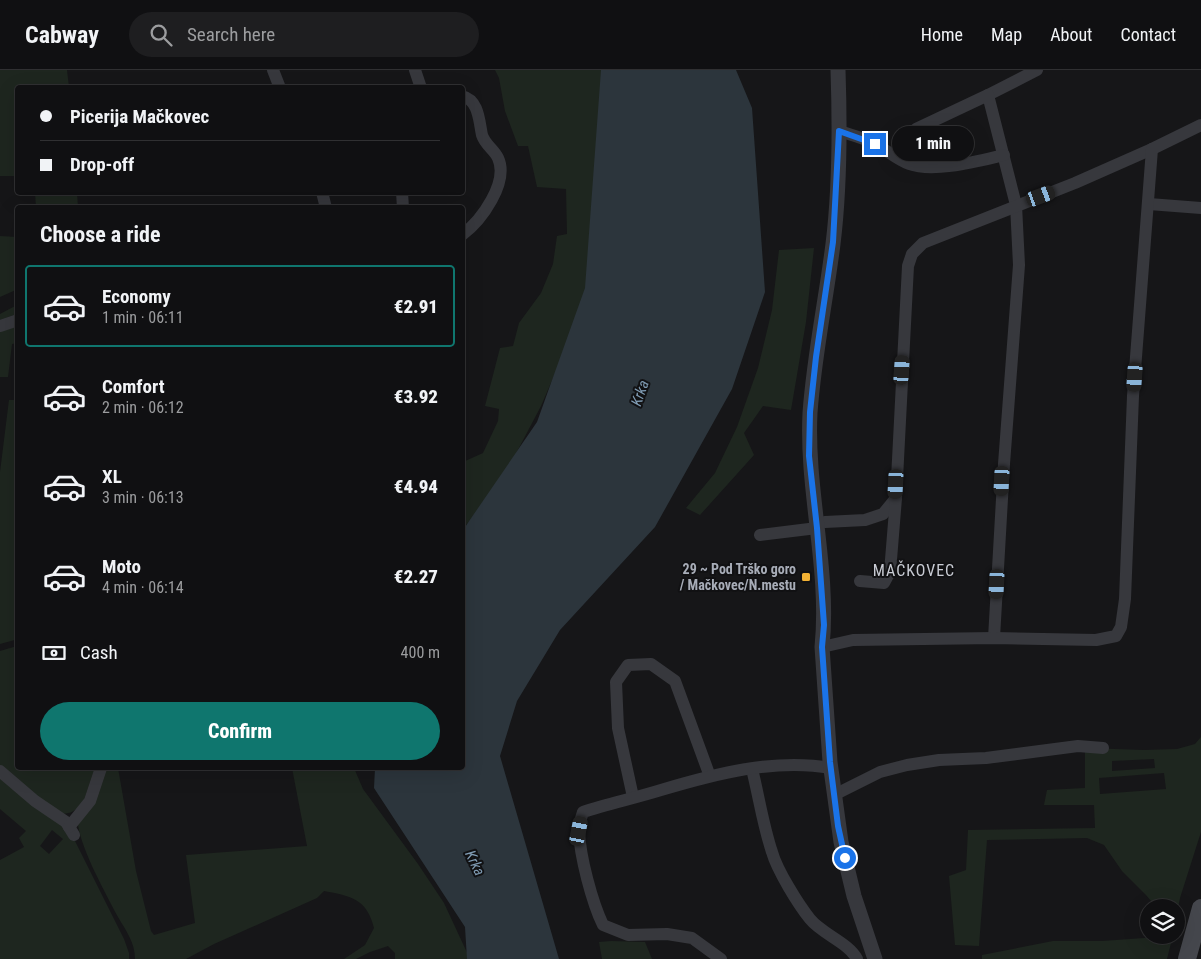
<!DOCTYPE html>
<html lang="en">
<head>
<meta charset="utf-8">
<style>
  :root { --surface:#101012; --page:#1e1e20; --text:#f1f3f6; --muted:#9c9d9f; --line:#303032; --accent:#0f766e }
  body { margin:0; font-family:"Roboto Condensed",sans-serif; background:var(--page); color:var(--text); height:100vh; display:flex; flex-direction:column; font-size:19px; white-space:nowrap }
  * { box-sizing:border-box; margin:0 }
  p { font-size:16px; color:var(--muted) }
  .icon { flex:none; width:28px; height:28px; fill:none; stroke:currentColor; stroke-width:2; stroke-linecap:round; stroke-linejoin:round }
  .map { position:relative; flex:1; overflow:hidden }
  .drawer { position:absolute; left:15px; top:135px; width:450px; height:565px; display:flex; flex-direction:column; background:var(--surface); border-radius:5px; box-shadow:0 5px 20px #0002,0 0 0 1px var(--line) }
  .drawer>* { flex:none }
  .hud { position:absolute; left:15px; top:15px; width:450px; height:110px; border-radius:5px; box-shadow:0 5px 20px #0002,0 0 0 1px var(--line); display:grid; align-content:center; height:110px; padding:0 25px; background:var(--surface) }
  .controls { position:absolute; left:1140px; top:829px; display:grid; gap:10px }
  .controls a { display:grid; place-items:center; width:45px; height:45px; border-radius:50%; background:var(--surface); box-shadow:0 5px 20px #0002,0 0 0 1px var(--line); font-size:25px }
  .end { position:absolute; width:22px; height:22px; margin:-11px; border:6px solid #1a73e8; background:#fff; box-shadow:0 0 0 2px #fff }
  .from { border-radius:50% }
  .bubble { position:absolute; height:35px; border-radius:18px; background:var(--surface); box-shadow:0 5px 20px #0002,0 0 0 1px var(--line); font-size:16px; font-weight:800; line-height:35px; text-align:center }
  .car { position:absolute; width:15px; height:30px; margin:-15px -8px; border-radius:6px; box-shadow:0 0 4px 1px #0007; background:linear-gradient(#222 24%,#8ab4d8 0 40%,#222 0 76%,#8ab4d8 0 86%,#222 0) }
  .hud b { display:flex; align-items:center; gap:18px; height:48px; font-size:19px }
  .hud b+b { border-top:1px solid var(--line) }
  .hud i { width:12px; height:12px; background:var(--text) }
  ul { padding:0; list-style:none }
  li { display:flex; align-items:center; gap:15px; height:82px; margin:0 10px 8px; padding:0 15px; border:2px solid transparent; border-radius:5px }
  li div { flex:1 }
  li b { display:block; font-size:19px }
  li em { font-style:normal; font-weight:800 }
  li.selected { border-color:var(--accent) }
  li>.icon { width:45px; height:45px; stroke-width:1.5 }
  h2 { padding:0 25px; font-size:22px; line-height:60px }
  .pay { display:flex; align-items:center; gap:12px; height:55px; padding:0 25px; font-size:19px }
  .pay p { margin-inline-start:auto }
  .button { display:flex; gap:10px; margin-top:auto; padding:10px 25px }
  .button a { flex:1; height:58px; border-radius:30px; background:var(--accent); color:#fff; font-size:20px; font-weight:800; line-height:58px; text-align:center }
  header { display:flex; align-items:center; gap:30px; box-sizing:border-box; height:70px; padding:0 25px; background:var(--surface); border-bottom:1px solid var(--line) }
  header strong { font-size:24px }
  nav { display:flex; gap:28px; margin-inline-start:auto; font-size:18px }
  .search { width:350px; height:45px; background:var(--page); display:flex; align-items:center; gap:12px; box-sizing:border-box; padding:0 18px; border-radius:28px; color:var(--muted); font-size:19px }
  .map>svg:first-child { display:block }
  .green { fill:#1e261f; fill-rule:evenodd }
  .water { fill:#2c353c }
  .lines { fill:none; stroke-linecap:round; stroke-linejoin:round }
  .minor { stroke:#37383d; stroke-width:12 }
  .tertiary { stroke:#37383d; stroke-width:15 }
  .secondary { stroke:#45474d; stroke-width:18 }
  .route { stroke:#1a73e8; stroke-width:6 }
  .poi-dot { fill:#f2b134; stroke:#111113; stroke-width:2 }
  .labels { text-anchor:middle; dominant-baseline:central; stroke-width:4; stroke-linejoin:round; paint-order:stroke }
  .poi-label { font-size:14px; font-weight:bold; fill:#a8adb8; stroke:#111113; text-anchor:end }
  .water-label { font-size:15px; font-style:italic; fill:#7f9bb3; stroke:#111113 }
  .quarter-label { font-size:16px; letter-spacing:1px; fill:#c9ccd4; stroke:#111113 }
</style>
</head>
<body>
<header>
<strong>Cabway</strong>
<div class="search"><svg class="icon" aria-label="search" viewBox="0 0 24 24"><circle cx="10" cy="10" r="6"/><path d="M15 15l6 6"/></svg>Search here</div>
<nav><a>Home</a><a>Map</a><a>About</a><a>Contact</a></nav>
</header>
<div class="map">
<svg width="1201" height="889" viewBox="0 0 1201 889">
  <rect width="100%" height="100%" fill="#161618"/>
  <g class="green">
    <polygon points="0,0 67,0 69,17 18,18 17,106 0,106"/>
    <polygon points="495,0 608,0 591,209 565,280 541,336 500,414 479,441 463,458 463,392 483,383 498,351 499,339 485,336 500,278 513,276 519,253 541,223 553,194 557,166 567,164 566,119 537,117 528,76 518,76 505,41 499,8"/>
    <polygon points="35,123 77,123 78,137 36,137"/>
    <polygon points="0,166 17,167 18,219 0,227"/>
    <polygon points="814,178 806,252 791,340 763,336 744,363 754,385 700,445 686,438 715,403 737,357 758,298 772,240 779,180"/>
    <polygon points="17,235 17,244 0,250 0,244"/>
    <polygon points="17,253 17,273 12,274 8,307 0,307 0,260"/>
    <polygon points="9,330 18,330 18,569 0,574 0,402"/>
    <path d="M17,576L18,698H98C91,715 83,749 58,743L0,697V581Z"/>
    <path d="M1201,667V762L1180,828L1176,849V838L1156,837L1146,825L1122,801L1104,775L1087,768L987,770L979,876L955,875L949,806L966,800L968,760L1095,758L1094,735H1044L1047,720L1085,718V678L1144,680L1177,679L1195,674ZM1154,689L1155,698L1112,701V691ZM1164,703L1166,719L1100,724L1099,708Z"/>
    <path d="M105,698H118L136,801L151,861L154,865L195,853L186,785L307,776L292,698H354L363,719L418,794L444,833L470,889H395V883L388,876L370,882L356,889H344L365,875L374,858C367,829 351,826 324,821L317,828L214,874L186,889H135C135,872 126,861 118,847C105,822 82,781 78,755Z"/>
    <path d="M0,707L71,763L124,869L129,883V889H0V790L24,777L19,768L26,761L0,739ZM52,760L63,769L49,784L40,776Z"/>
    <polygon points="1159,865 1173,865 1167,889 982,889 982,885 1053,871 1102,871 1158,867"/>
    <polygon points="611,871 645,872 652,889 602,889 599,872"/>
  </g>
  <polygon class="water" points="601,0 736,0 752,38 765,222 732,319 655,457 560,560 517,631 500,686 559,889 467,889 465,857 374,718 375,698 462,698 463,460 537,352 585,218"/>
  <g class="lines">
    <g class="minor">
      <polyline points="273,0 280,18"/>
      <polyline points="415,0 421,18"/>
      <polyline points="988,25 1037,0"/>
      <path d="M462,26C479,30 479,51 482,65C485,75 494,79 498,88C509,112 482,150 462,165"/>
      <polyline points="916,59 988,25 1016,135 1019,195 1004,394 994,568"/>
      <path d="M839,61C851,65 864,68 875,74C887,80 896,89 909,94C934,103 978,91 1004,85"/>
      <polyline points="322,122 326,138"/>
      <polyline points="402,122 403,138"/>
      <polyline points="1149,134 1201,138"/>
      <polyline points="0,256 18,250"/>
      <polyline points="825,452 865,450 883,444 896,428 908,196 912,184 923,173 1075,113 1152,79"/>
      <polyline points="760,465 817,458"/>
      <polyline points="860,511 884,513 890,502 896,428"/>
      <polyline points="822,577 853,570 994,568 1096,570 1116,566 1121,557 1125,529 1133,326 1152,79 1201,55"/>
      <path d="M752,699C759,727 763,755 772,782C777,800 798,834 810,849C822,864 849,873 857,889"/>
      <polyline points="0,701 35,731 66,752 74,765"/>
      <polyline points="834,725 880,702 907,695 939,690 986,688 1078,676 1103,678"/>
      <polyline points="633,727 618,658 616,612 628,595 651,594 675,611 708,701"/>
      <polyline points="69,757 90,731 101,698"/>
      <path d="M721,889L692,868L667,864L628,865L603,855C592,832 580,787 579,761C579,755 581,748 583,742C608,734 635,728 661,720C715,704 774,688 831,698"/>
    </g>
    <path class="tertiary" d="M838,0C840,58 840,117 833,174C826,230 814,286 810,343C806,421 830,500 822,577L830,692L841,772L854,826L875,889"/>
    <polyline class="secondary" points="1187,889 1201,838"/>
  </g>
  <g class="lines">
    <polyline class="route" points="845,788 838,756 830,692 822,577 824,555 817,458 809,386 810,342 816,287 833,172 839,61 875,74"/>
  </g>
  <rect class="poi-dot" x="801" y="502" width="10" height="10" rx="2.5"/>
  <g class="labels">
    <g class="poi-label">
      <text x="796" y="499">29 ~ Pod Trško goro<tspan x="796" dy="16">/ Mačkovec/N.mestu</tspan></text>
    </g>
    <g class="water-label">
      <text transform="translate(640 323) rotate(-71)">Krka</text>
      <text transform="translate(475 793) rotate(64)">Krka</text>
    </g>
    <g class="quarter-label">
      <text x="914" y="500">MAČKOVEC</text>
    </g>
  </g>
</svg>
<div class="controls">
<a><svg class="icon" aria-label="layers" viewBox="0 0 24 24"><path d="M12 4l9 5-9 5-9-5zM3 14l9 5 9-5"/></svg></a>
</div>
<i class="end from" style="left:845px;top:788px"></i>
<i class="end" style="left:875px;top:74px"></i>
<div class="bubble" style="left:892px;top:56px;width:82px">1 min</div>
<i class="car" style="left:1041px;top:126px;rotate:70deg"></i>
<i class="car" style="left:902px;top:300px;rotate:4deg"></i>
<i class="car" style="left:1135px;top:307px;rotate:184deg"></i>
<i class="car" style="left:1002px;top:411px;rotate:183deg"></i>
<i class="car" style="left:896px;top:414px;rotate:183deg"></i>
<i class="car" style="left:997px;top:514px;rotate:183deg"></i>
<i class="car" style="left:579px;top:761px;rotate:11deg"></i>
<div class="hud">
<b><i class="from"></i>Picerija Mačkovec</b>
<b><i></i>Drop-off</b>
</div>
<section class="drawer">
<h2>Choose a ride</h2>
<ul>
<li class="selected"><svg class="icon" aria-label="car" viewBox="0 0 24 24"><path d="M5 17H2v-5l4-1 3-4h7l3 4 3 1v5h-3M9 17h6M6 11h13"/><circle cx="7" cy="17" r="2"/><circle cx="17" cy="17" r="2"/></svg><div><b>Economy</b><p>1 min · 06:11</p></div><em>€2.91</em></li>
<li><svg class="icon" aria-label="car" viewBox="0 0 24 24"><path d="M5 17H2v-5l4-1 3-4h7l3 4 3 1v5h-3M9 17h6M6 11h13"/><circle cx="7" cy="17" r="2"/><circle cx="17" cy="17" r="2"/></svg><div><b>Comfort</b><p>2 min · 06:12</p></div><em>€3.92</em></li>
<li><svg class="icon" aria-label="car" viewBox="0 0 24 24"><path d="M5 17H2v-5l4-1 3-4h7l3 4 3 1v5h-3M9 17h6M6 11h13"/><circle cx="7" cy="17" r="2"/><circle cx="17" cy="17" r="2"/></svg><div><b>XL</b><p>3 min · 06:13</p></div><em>€4.94</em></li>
<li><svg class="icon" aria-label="car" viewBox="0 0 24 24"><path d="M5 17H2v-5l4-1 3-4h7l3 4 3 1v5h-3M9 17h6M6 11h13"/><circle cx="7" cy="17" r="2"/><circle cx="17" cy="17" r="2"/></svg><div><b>Moto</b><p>4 min · 06:14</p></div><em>€2.27</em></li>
</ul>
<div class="pay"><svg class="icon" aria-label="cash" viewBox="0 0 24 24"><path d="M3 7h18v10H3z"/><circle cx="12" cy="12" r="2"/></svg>Cash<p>400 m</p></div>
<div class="button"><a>Confirm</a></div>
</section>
</div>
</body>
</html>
